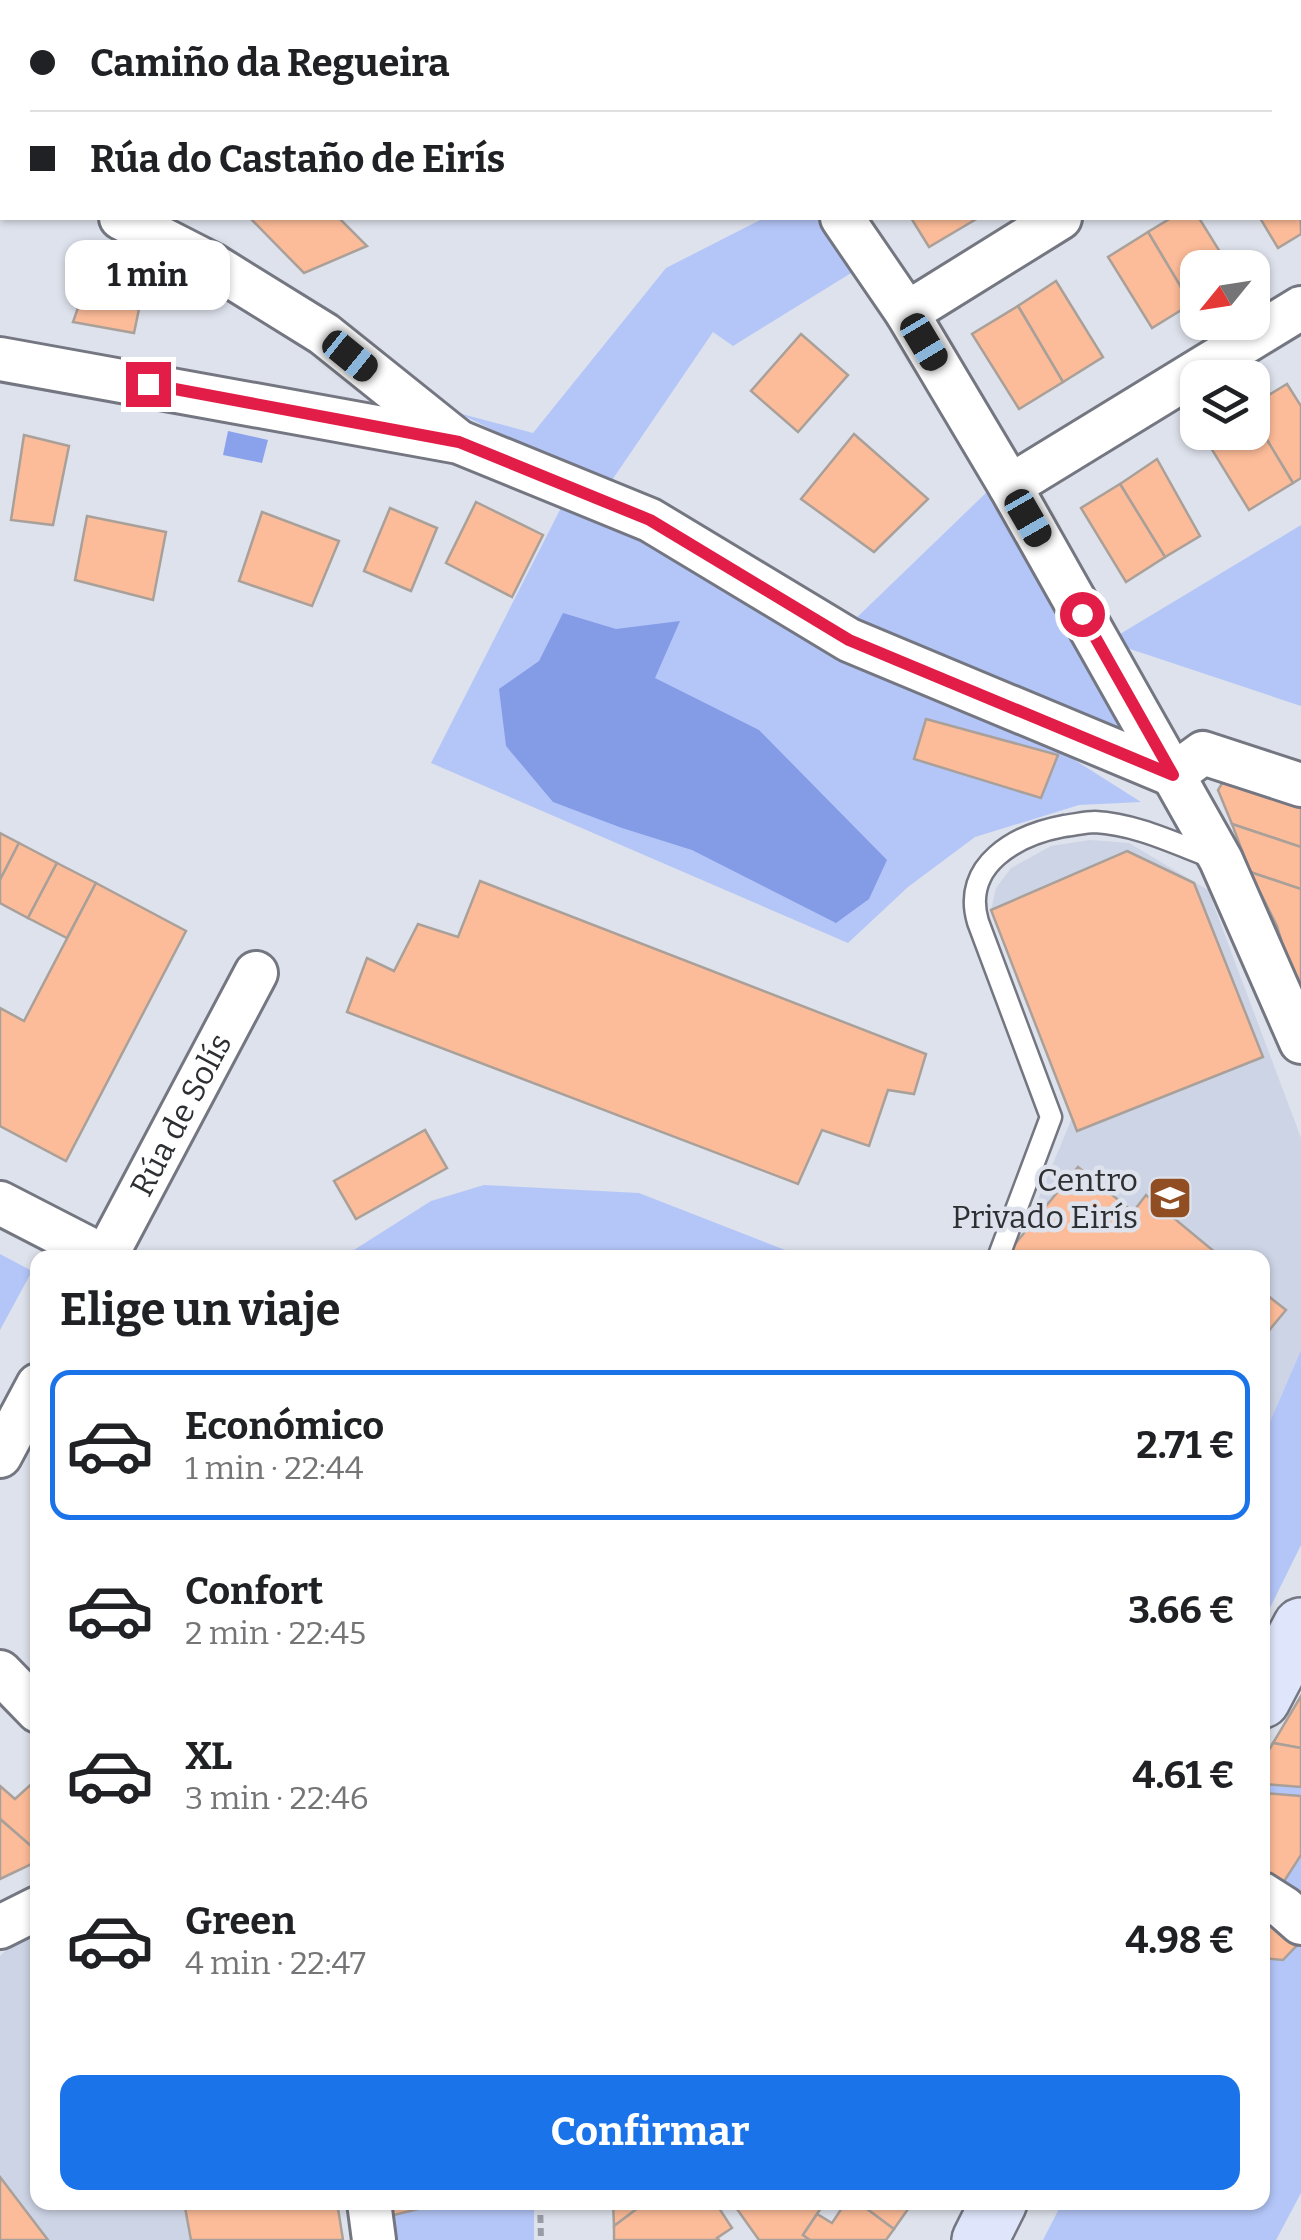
<!DOCTYPE html>
<html lang="es">
<head>
<meta charset="utf-8">
<style>
  :root { --surface:#fff; --page:#f2f2f2; --text:#202124; --muted:#757577; --line:#e0e0e0; --accent:#1a73e8 }
  body { margin:0; font-family:Bitter,serif; background:var(--page); color:var(--text); height:100vh; display:flex; flex-direction:column; font-size:38px; white-space:nowrap }
  * { box-sizing:border-box; margin:0 }
  p { font-size:32px; color:var(--muted) }
  .icon { flex:none; width:55px; height:55px; fill:none; stroke:currentColor; stroke-width:2; stroke-linecap:round; stroke-linejoin:round }
  .map { position:relative; flex:1; overflow:hidden }
  .details { position:absolute; left:30px; top:1250px; width:1240px; height:960px; display:flex; flex-direction:column; background:var(--surface); border-radius:20px; box-shadow:0 2px 8px #0004 }
  .details>* { flex:none }
  .banner { position:absolute; left:0px; top:0px; width:1302px; height:220px; box-shadow:0 2px 8px #0004; display:grid; align-content:center; height:220px; padding:0 30px; background:var(--surface) }
  .needle { width:65px; rotate:240deg }
  .controls { position:absolute; left:1180px; top:250px; display:grid; gap:20px }
  .controls a { display:grid; place-items:center; width:90px; height:90px; border-radius:20px; background:var(--surface); box-shadow:0 2px 8px #0004; font-size:50px }
  .end { position:absolute; width:45px; height:45px; margin:-22px; border:12px solid #e11d48; background:#fff; box-shadow:0 0 0 5px #fff }
  .from { border-radius:50% }
  .bubble { position:absolute; height:70px; border-radius:20px; background:var(--surface); box-shadow:0 2px 8px #0004; font-size:32px; font-weight:700; line-height:70px; text-align:center }
  .car { position:absolute; width:30px; height:60px; margin:-30px -15px; border-radius:12px; box-shadow:0 0 8px 2px #0007; background:linear-gradient(#222 24%,#8ab4d8 0 40%,#222 0 76%,#8ab4d8 0 86%,#222 0) }
  .banner b { display:flex; align-items:center; gap:35px; height:95px; font-size:38px }
  .banner b+b { border-top:2px solid var(--line) }
  .banner i { width:25px; height:25px; background:var(--text) }
  ul { padding:0; list-style:none }
  li { display:flex; align-items:center; gap:30px; height:150px; margin:0 20px 15px; padding:0 10px; border:5px solid transparent; border-radius:20px }
  li div { flex:1 }
  li b { display:block; font-size:38px }
  li em { font-style:normal; font-weight:700 }
  li.active { border-color:var(--accent) }
  li>.icon { width:90px; height:90px; stroke-width:1.5 }
  h2 { padding:0 30px; font-size:45px; line-height:120px }
  .primary-button { display:flex; gap:20px; margin-top:auto; padding:20px 30px }
  .primary-button a { flex:1; height:115px; border-radius:20px; background:var(--accent); color:#fff; font-size:40px; font-weight:700; line-height:115px; text-align:center }
  .map>svg:first-child { display:block }
  .built { fill:#cdd4e5 }
  .green { fill:#b4c6f8 }
  .forest { fill:#849be5 }
  .water { fill:#8aa2ec }
  .building { fill:#fdbc99; stroke:#aaa09a; stroke-width:2.5 }
  .lines { fill:none; stroke-linecap:round; stroke-linejoin:round }
  .lane-casing { stroke:#747781; stroke-width:25 }
  .street-casing { stroke:#747781; stroke-width:48 }
  .secondary-casing { stroke:#747781; stroke-width:60 }
  .path { stroke:#999ca4; stroke-width:6; stroke-dasharray:8 5; stroke-linecap:butt }
  .lane { stroke:#fff; stroke-width:20 }
  .street { stroke:#fff; stroke-width:42 }
  .secondary { stroke:#dfe6fb; stroke-width:55 }
  .route { stroke:#e11d48; stroke-width:12 }
  .labels { text-anchor:middle; dominant-baseline:central; stroke-width:9; stroke-linejoin:round; paint-order:stroke }
  .street-label { font-size:32px; fill:#2d2f33; stroke:#dee2ec }
  .poi-label { font-size:32px; fill:#2d2f33; stroke:#dee2ec; text-anchor:end }
</style>
</head>
<body>
<div class="map">
<svg width="1301" height="2240" viewBox="0 0 1301 2240">
  <rect width="100%" height="100%" fill="#dee2ec"/>
  <g class="built">
    <polygon points="1090,840 1129,843 1208,890 1301,1138 1301,1350 1263,1438 1262,1258 1014,1257 1072,1118 991,910 996,888 1011,868 1051,846"/>
    <polygon points="37,1928 38,2202 337,2203 343,2240 0,2240 0,1956 22,1935"/>
  </g>
  <g class="green">
    <polygon points="767,0 953,0 953,2 765,2"/>
    <polygon points="764,218 820,218 856,270 733,346 713,332 608,486 458,413 533,433 666,268"/>
    <polygon points="989,490 1130,738 848,626"/>
    <polygon points="567,496 1051,745 1141,802 1079,805 975,837 908,887 848,943 431,763"/>
    <polygon points="1301,525 1301,706 1127,648 1120,634"/>
    <polygon points="484,1185 639,1193 803,1257 343,1257 431,1201"/>
    <polygon points="0,1254 32,1271 0,1330"/>
    <polygon points="1301,1350 1301,1545 1263,1622 1263,1438"/>
    <polygon points="1301,1696 1301,2193 1276,2240 1043,2240 1062,2203 1262,2202 1263,1762"/>
    <polygon points="384,2203 534,2203 534,2240 389,2240"/>
  </g>
  <polygon class="forest" points="563,613 616,629 680,621 655,678 759,730 887,860 869,899 836,923 692,850 622,828 553,802 506,746 499,689 539,661"/>
  <polygon class="water" points="228,431 268,440 262,463 223,455"/>
  <g class="building">
    <polygon points="141,0 200,0 202,2 143,2"/>
    <polygon points="1194,0 1301,0 1301,22 1300,2 1190,2"/>
    <polygon points="1300,190 1301,234 1278,248 1260,218 1300,218"/>
    <polygon points="250,218 339,218 367,246 304,273"/>
    <polygon points="911,218 978,218 929,247"/>
    <polygon points="1171,218 1199,218 1230,268 1198,268 1198,300 1191,304 1148,232"/>
    <polygon points="1148,232 1191,304 1152,328 1108,257"/>
    <polygon points="76,254 113,261 109,276 144,285 134,333 73,322 85,288 70,282"/>
    <polygon points="1056,281 1103,357 1063,382 1018,306"/>
    <polygon points="1018,306 1063,382 1019,409 972,334"/>
    <polygon points="801,334 848,375 798,432 751,391"/>
    <polygon points="1287,384 1301,406 1301,478 1293,483 1252,415 1252,405"/>
    <polygon points="1252,415 1293,483 1249,510 1203,435 1208,432 1252,432"/>
    <polygon points="854,434 928,499 874,552 801,499"/>
    <polygon points="24,435 69,446 53,525 11,520"/>
    <polygon points="1157,459 1200,536 1165,557 1120,484"/>
    <polygon points="1120,484 1165,557 1126,582 1081,508"/>
    <polygon points="476,502 543,535 512,597 446,563"/>
    <polygon points="390,508 437,528 411,591 364,571"/>
    <polygon points="262,512 339,541 312,606 239,581"/>
    <polygon points="87,516 166,532 153,600 75,580"/>
    <polygon points="926,719 1058,755 1041,798 914,759"/>
    <polygon points="1227,775 1301,802 1301,847 1232,824 1218,790"/>
    <polygon points="1232,824 1301,847 1301,889 1250,872"/>
    <polygon points="0,833 19,843 0,880"/>
    <polygon points="19,843 57,863 28,918 0,903 0,880"/>
    <polygon points="1127,851 1194,883 1263,1057 1077,1131 991,910"/>
    <polygon points="57,863 96,883 67,938 28,918"/>
    <polygon points="1250,872 1301,889 1301,993 1297,993 1277,926"/>
    <polygon points="480,881 926,1054 914,1094 888,1090 869,1146 822,1130 798,1184 347,1012 367,958 394,971 418,924 458,937"/>
    <polygon points="96,883 186,931 66,1161 0,1126 0,1008 24,1021"/>
    <polygon points="425,1130 447,1168 356,1219 334,1181"/>
    <polygon points="1078,1167 1133,1212 1146,1195 1222,1258 1019,1258 1010,1250"/>
    <polygon points="1262,1291 1286,1310 1262,1339"/>
    <polygon points="1301,1696 1301,1748 1273,1743"/>
    <polygon points="1273,1743 1301,1748 1301,1787 1262,1784 1262,1762"/>
    <polygon points="38,1778 38,1852 0,1819 0,1786 15,1799"/>
    <polygon points="1262,1793 1301,1796 1301,1855 1281,1886 1262,1876"/>
    <polygon points="0,1819 38,1852 38,1861 0,1879"/>
    <polygon points="1262,1912 1299,1943 1283,1960 1262,1958"/>
    <polygon points="0,2177 48,2240 0,2240"/>
    <polygon points="184,2202 337,2202 343,2240 191,2240"/>
    <polygon points="384,2202 421,2202 422,2208 386,2217"/>
    <polygon points="613,2202 646,2202 614,2226"/>
    <polygon points="646,2202 715,2202 732,2228 717,2238 719,2240 614,2240 614,2226"/>
    <polygon points="732,2202 825,2202 803,2235 810,2240 759,2240"/>
    <polygon points="846,2202 858,2202 894,2229 886,2240 810,2240 803,2235 817,2214 832,2223"/>
    <polygon points="858,2202 913,2202 894,2229"/>
  </g>
  <g class="lines">
    <defs>
      <path id="lane" d="M998,1258L1051,1117L978,922C961,865 1016,835 1064,826C1074,825 1085,822 1095,822C1136,824 1176,844 1214,858"/>
      <g id="street">
        <polyline points="686,0 688,2"/>
        <polyline points="7,2 10,0"/>
        <polyline points="1300,67 1301,66"/>
        <polyline points="0,145 2,147"/>
        <polyline points="121,218 211,264 324,334 455,439"/>
        <polyline points="842,218 907,313 1010,486 1221,860 1301,1042"/>
        <polyline points="907,313 1060,218"/>
        <polyline points="0,359 459,442 650,520 849,640 1173,775"/>
        <polyline points="1010,486 1301,308"/>
        <polyline points="1173,775 1203,753 1301,785"/>
        <polyline points="0,1203 105,1257"/>
        <path id="s1" d="M105,1258L256,973"/>
        <polyline points="0,1456 38,1385"/>
        <polyline points="0,1672 38,1711"/>
        <polyline points="1262,1894 1284,1908 1301,1923"/>
        <polyline points="0,1927 38,1908"/>
        <polyline points="369,2202 374,2240"/>
      </g>
      <g id="secondary">
        <polyline points="1262,1700 1301,1626"/>
        <polyline points="980,2240 999,2202"/>
      </g>
    </defs>
    <use href="#lane" class="lane-casing"/>
    <use href="#street" class="street-casing"/>
    <use href="#secondary" class="secondary-casing"/>
    <polyline class="path" points="540,2202 541,2240"/>
    <use href="#lane" class="lane"/>
    <use href="#street" class="street"/>
    <use href="#secondary" class="secondary"/>
  </g>
  <g class="lines">
    <polyline class="route" points="148,384 459,442 650,520 849,640 1173,775 1082,614"/>
  </g>
  <defs>
    <symbol id="school-square" viewBox="-11 -11 22 22"><rect x="-9" y="-9" width="18" height="18" rx="4" fill="#924e23" stroke="#dee2ec"/><path d="M0-5L7-2L0 1L-7-2ZM-4 1L0 2.5L4 1V4Q0 6-4 4Z" fill="#fff"/></symbol>
  </defs>
  <g fill-rule="evenodd">
    <use href="#school-square" x="1145" y="1173" width="50" height="50"/>
  </g>
  <g class="labels">
    <g class="street-label">
      <text stroke="none"><textPath href="#s1" startOffset="162">Rúa de Solís</textPath></text>
    </g>
    <g class="poi-label">
      <text x="1138" y="1180">Centro<tspan x="1138" dy="37">Privado Eirís</tspan></text>
    </g>
  </g>
</svg>
<div class="controls">
<a><svg class="needle" viewBox="-14 -14 28 28"><path d="M0-13l5 13h-10z" fill="#e53935"/><path d="M0 13l5-13h-10z" fill="#757577"/></svg></a>
<a><svg class="icon" aria-label="layers" viewBox="0 0 24 24"><path d="M12 4l9 5-9 5-9-5zM3 14l9 5 9-5"/></svg></a>
</div>
<i class="end from" style="left:1082px;top:614px"></i>
<i class="end" style="left:148px;top:384px"></i>
<div class="bubble" style="left:65px;top:240px;width:165px">1 min</div>
<i class="car" style="left:924px;top:342px;rotate:149deg"></i>
<i class="car" style="left:350px;top:356px;rotate:129deg"></i>
<i class="car" style="left:1028px;top:518px;rotate:150deg"></i>
<div class="banner">
<b><i class="from"></i>Camiño da Regueira</b>
<b><i></i>Rúa do Castaño de Eirís</b>
</div>
<section class="details">
<h2>Elige un viaje</h2>
<ul>
<li class="active"><svg class="icon" aria-label="car" viewBox="0 0 24 24"><path d="M5 17H2v-5l4-1 3-4h7l3 4 3 1v5h-3M9 17h6M6 11h13"/><circle cx="7" cy="17" r="2"/><circle cx="17" cy="17" r="2"/></svg><div><b>Económico</b><p>1 min · 22:44</p></div><em>2.71 €</em></li>
<li><svg class="icon" aria-label="car" viewBox="0 0 24 24"><path d="M5 17H2v-5l4-1 3-4h7l3 4 3 1v5h-3M9 17h6M6 11h13"/><circle cx="7" cy="17" r="2"/><circle cx="17" cy="17" r="2"/></svg><div><b>Confort</b><p>2 min · 22:45</p></div><em>3.66 €</em></li>
<li><svg class="icon" aria-label="car" viewBox="0 0 24 24"><path d="M5 17H2v-5l4-1 3-4h7l3 4 3 1v5h-3M9 17h6M6 11h13"/><circle cx="7" cy="17" r="2"/><circle cx="17" cy="17" r="2"/></svg><div><b>XL</b><p>3 min · 22:46</p></div><em>4.61 €</em></li>
<li><svg class="icon" aria-label="car" viewBox="0 0 24 24"><path d="M5 17H2v-5l4-1 3-4h7l3 4 3 1v5h-3M9 17h6M6 11h13"/><circle cx="7" cy="17" r="2"/><circle cx="17" cy="17" r="2"/></svg><div><b>Green</b><p>4 min · 22:47</p></div><em>4.98 €</em></li>
</ul>
<div class="primary-button"><a>Confirmar</a></div>
</section>
</div>
</body>
</html>
